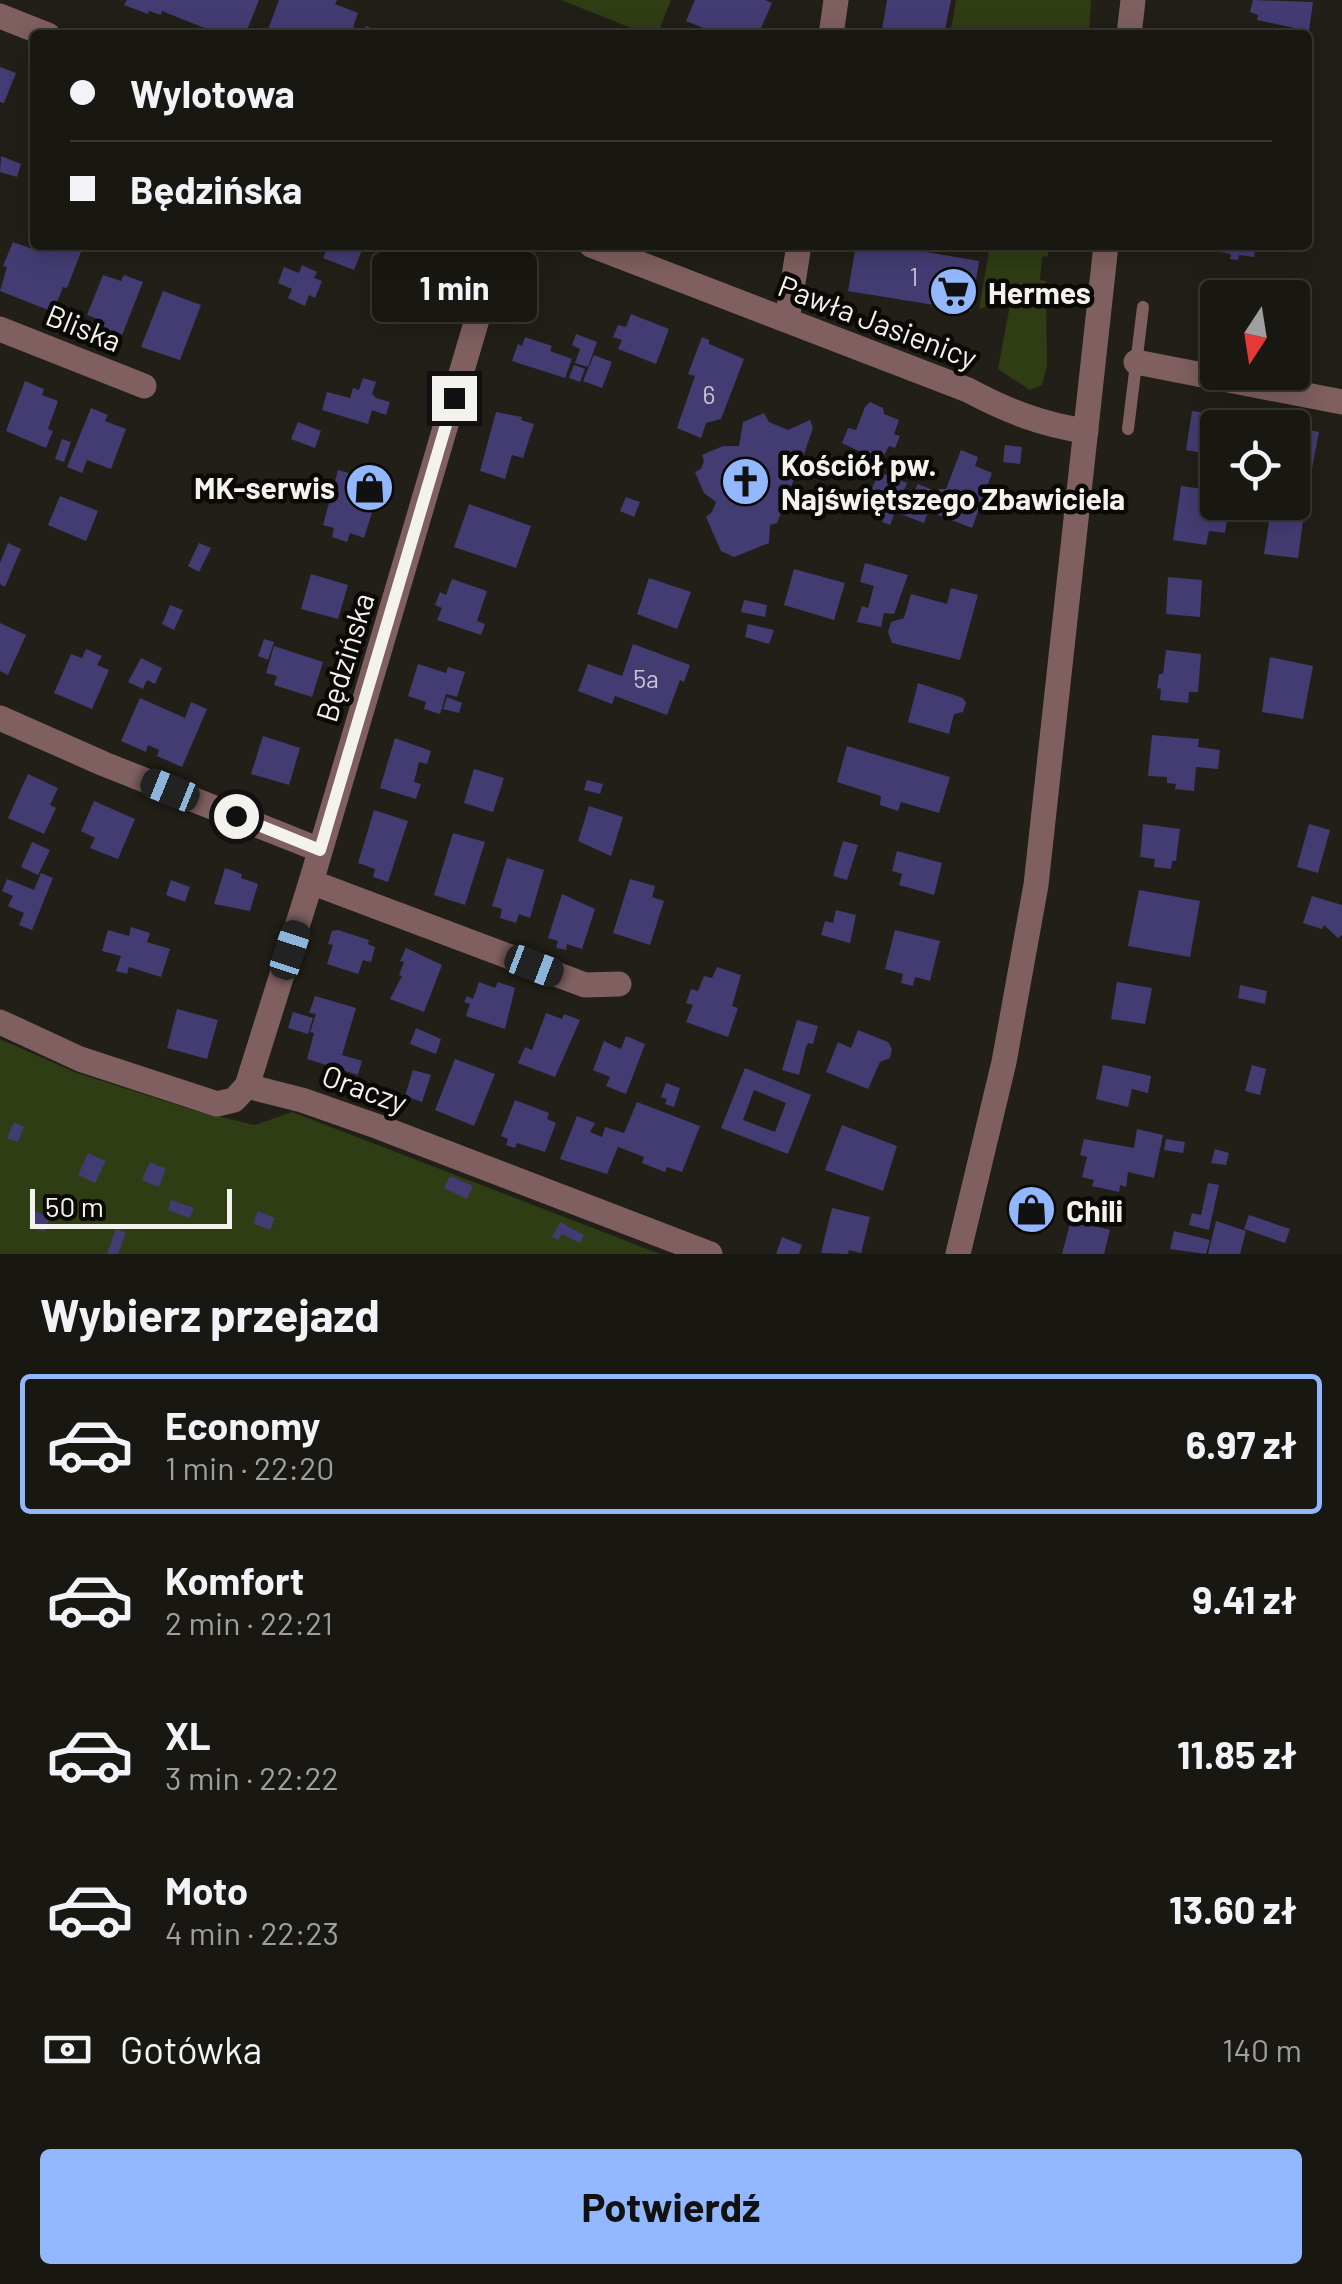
<!DOCTYPE html>
<html lang="pl">
<head>
<meta charset="utf-8">
<style>
  :root { --surface:#191711; --page:#22201a; --text:#f1f3f6; --muted:#9f9f9f; --line:#373631; --accent:#93b7fd }
  body { margin:0; font-family:Barlow,sans-serif; background:var(--page); color:var(--text); height:100vh; display:flex; flex-direction:column; font-size:38px; white-space:nowrap }
  * { box-sizing:border-box; margin:0 }
  p { font-size:32px; color:var(--muted) }
  .icon { flex:none; width:55px; height:55px; fill:none; stroke:currentColor; stroke-width:2; stroke-linecap:round; stroke-linejoin:round }
  .map { position:relative; height:1254px; overflow:hidden }
  .drawer { display:flex; flex-direction:column; background:var(--surface); flex:1 }
  .drawer>* { flex:none }
  .top-card { position:absolute; left:30px; top:30px; width:1282px; height:220px; border-radius:10px; box-shadow:0 5px 25px #0003,0 0 0 2px var(--line); display:grid; align-content:center; height:220px; padding:0 40px; background:var(--surface) }
  .needle { width:65px; rotate:192deg }
  .tools { position:absolute; left:1200px; top:280px; display:grid; gap:20px }
  .tools a { display:grid; place-items:center; width:110px; height:110px; border-radius:10px; background:var(--surface); box-shadow:0 5px 25px #0003,0 0 0 2px var(--line); font-size:50px }
  .scale { position:absolute; left:30px; bottom:25px; width:202px; box-sizing:border-box; padding-left:10px; border:5px solid #f3f2ec; border-top:0; font-size:28px; line-height:35px; white-space:nowrap; color:#f3f2ec; -webkit-text-stroke:8px #0a0906; paint-order:stroke }
  .end { position:absolute; width:45px; height:45px; margin:-22px; border:12px solid #f3f2ec; background:#111; box-shadow:0 0 0 5px #111 }
  .from { border-radius:50% }
  .bubble { position:absolute; height:70px; border-radius:10px; background:var(--surface); box-shadow:0 5px 25px #0003,0 0 0 2px var(--line); font-size:32px; font-weight:700; line-height:70px; text-align:center }
  .car { position:absolute; width:30px; height:60px; margin:-30px -15px; border-radius:12px; box-shadow:0 0 8px 2px #0007; background:linear-gradient(#222 24%,#8ab4d8 0 40%,#222 0 76%,#8ab4d8 0 86%,#222 0) }
  .top-card b { display:flex; align-items:center; gap:35px; height:95px; font-size:38px }
  .top-card b+b { border-top:2px solid var(--line) }
  .top-card i { width:25px; height:25px; background:var(--text) }
  ul { padding:0; list-style:none }
  li { display:flex; align-items:center; gap:30px; height:140px; margin:0 20px 15px; padding:0 20px; border:5px solid transparent; border-radius:10px }
  li div { flex:1 }
  li b { display:block; font-size:38px }
  li em { font-style:normal; font-weight:700 }
  li.selected { border-color:var(--accent) }
  li>.icon { width:90px; height:90px; stroke-width:1.5 }
  h2 { padding:0 40px; font-size:45px; line-height:120px }
  .pay { display:flex; align-items:center; gap:25px; height:110px; padding:0 40px; font-size:38px }
  .pay p { margin-inline-start:auto }
  .action { display:flex; gap:20px; margin-top:auto; padding:20px 40px }
  .action a { flex:1; height:115px; border-radius:10px; background:var(--accent); color:#111; font-size:40px; font-weight:700; line-height:115px; text-align:center }
  .map>svg:first-child { display:block }
  .green { fill:#2e3d14 }
  .building { fill:#433c73; fill-rule:evenodd }
  .lines { fill:none; stroke-linecap:round; stroke-linejoin:round }
  .service { stroke:#7f5f5f; stroke-width:12 }
  .minor { stroke:#7f5f5f; stroke-width:25 }
  .tertiary { stroke:#7f5f5f; stroke-width:25 }
  .route { stroke:#f3f2ec; stroke-width:12 }
  .labels { text-anchor:middle; dominant-baseline:central; stroke-width:9; stroke-linejoin:round; paint-order:stroke }
  .number-label { font-size:25px; fill:#c7c4ce }
  .poi-label { font-size:30px; font-weight:bold; fill:#f3f2ec; stroke:#0a0906; text-anchor:start }
  .street-label { font-size:30px; fill:#f3f2ec; stroke:#0a0906 }
</style>
</head>
<body>
<div class="map">
<svg width="1342" height="1254" viewBox="0 0 1342 1254">
  <rect width="100%" height="100%" fill="#211f17"/>
  <g class="green">
    <polygon points="561,0 671,0 657,35 649,35"/>
    <polygon points="956,0 1091,0 1089,35 950,35"/>
    <polygon points="990,245 1047,245 1048,256 1042,257 1040,280 1046,281 1046,286 1011,298 995,296 992,305 979,309"/>
    <polygon points="1046,293 1047,365 1042,385 1030,390 998,369 1010,305"/>
    <polygon points="0,1039 77,1073 196,1111 255,1125 292,1112 660,1254 0,1254"/>
  </g>
  <g class="building">
    <polygon points="127,0 259,0 245,35 211,35 205,33 207,29 162,11 161,15 149,11 148,14 124,5"/>
    <polygon points="279,0 337,0 335,4 358,13 353,27 364,31 366,26 389,35 266,35"/>
    <polygon points="695,0 765,0 772,3 758,35 721,35 686,21"/>
    <polygon points="887,0 951,0 944,35 881,35"/>
    <polygon points="1253,0 1313,2 1309,31 1257,20 1258,15 1250,12"/>
    <polygon points="0,67 16,73 4,103 0,102"/>
    <polygon points="1,156 21,164 17,177 0,172"/>
    <polygon points="13,242 41,252 44,245 64,245 81,252 67,288 63,287 53,312 0,291 7,267 3,266"/>
    <polygon points="329,245 364,245 354,270 323,258"/>
    <polygon points="393,245 423,245 448,255 432,296 392,280 400,261 388,256"/>
    <polygon points="856,245 885,245 979,261 971,311 848,291"/>
    <polygon points="1215,245 1256,245 1254,257 1239,255 1238,260 1230,259 1231,254 1214,251"/>
    <polygon points="302,265 317,272 314,278 322,281 315,298 309,295 305,306 288,298 292,289 278,283 284,267 299,273"/>
    <polygon points="103,275 121,281 124,275 143,282 122,335 102,328 105,322 87,315"/>
    <polygon points="163,291 201,305 180,360 141,347"/>
    <polygon points="1210,294 1218,295 1218,332 1205,330"/>
    <polygon points="631,314 669,329 656,364 618,349 622,340 613,337 618,325 626,327"/>
    <polygon points="576,334 597,342 588,367 575,363 580,349 572,345"/>
    <polygon points="525,337 552,346 550,351 572,359 565,378 512,361 518,344 522,346"/>
    <polygon points="702,337 709,340 709,344 744,359 721,419 706,423 701,438 677,428 695,376 688,374"/>
    <polygon points="594,355 612,362 602,388 583,381"/>
    <polygon points="574,365 585,369 580,382 569,378"/>
    <polygon points="363,378 376,382 372,394 376,398 390,402 386,415 372,410 368,424 322,410 327,392 350,398 353,388 359,390"/>
    <polygon points="25,381 44,389 42,395 58,401 48,429 53,431 46,448 6,431"/>
    <polygon points="870,402 883,408 884,414 899,420 894,434 900,436 895,448 889,446 873,475 861,470 867,455 842,443 848,428 856,430 865,407"/>
    <polygon points="91,408 108,415 105,421 126,429 111,469 87,460 82,473 67,467"/>
    <polygon points="1192,411 1243,418 1242,428 1218,428 1218,456 1186,450"/>
    <polygon points="496,412 522,417 521,420 534,424 523,458 512,455 505,479 480,471"/>
    <polygon points="764,413 769,422 788,430 810,420 813,428 803,457 796,459 793,467 796,474 790,489 783,492 780,500 783,508 777,523 770,525 769,543 734,557 721,551 706,517 712,512 716,502 704,493 695,472 701,469 704,461 702,455 723,446 739,446 743,422"/>
    <polygon points="298,422 321,431 315,448 291,439"/>
    <polygon points="1292,427 1319,432 1312,469 1292,465"/>
    <polygon points="62,439 71,442 64,462 55,459"/>
    <polygon points="1005,445 1022,447 1020,464 1003,462"/>
    <polygon points="961,450 978,457 975,466 992,473 972,528 936,514 941,499 937,494 939,489 946,489"/>
    <polygon points="358,468 376,473 374,478 382,481 364,538 350,533 347,542 332,537 334,528 323,525 338,470 356,475"/>
    <polygon points="879,472 907,483 890,525 882,522 885,515 872,510 878,497 870,493"/>
    <polygon points="918,484 935,491 924,523 900,514 903,506 907,507 909,502 902,500 906,489 914,492"/>
    <polygon points="1181,486 1218,491 1218,502 1241,502 1239,515 1228,513 1225,533 1209,531 1206,545 1173,540"/>
    <polygon points="60,496 98,511 86,541 48,525"/>
    <polygon points="626,497 640,502 634,517 620,511"/>
    <polygon points="1272,502 1305,507 1298,558 1264,554"/>
    <polygon points="469,504 531,526 516,568 454,547"/>
    <polygon points="8,543 21,549 5,587 0,584 0,563"/>
    <polygon points="199,543 211,548 199,572 188,566"/>
    <polygon points="865,563 908,575 894,614 884,613 881,627 857,622 862,606 868,608 874,586 860,582"/>
    <polygon points="794,569 845,583 834,620 784,605"/>
    <polygon points="311,574 348,585 338,619 301,609"/>
    <polygon points="1168,577 1202,580 1200,617 1166,614"/>
    <polygon points="649,578 691,592 677,629 637,614"/>
    <polygon points="452,579 487,591 477,621 485,624 481,635 437,620 442,608 435,605 440,592 446,595"/>
    <polygon points="951,588 978,595 960,660 892,643 888,632 891,622 904,618 911,594 947,604"/>
    <polygon points="744,600 767,605 765,617 741,612"/>
    <polygon points="170,605 183,610 174,630 162,624"/>
    <polygon points="0,623 26,635 8,675 0,671"/>
    <polygon points="748,624 774,630 769,644 745,637"/>
    <polygon points="264,639 274,642 268,660 258,656"/>
    <polygon points="633,644 690,665 684,682 680,680 667,715 615,696 612,704 578,691 588,664 622,676"/>
    <polygon points="274,646 323,662 312,697 274,685 277,676 266,673"/>
    <polygon points="86,649 102,656 97,665 109,670 92,709 54,693 71,654 82,658"/>
    <polygon points="1166,650 1201,654 1198,692 1189,692 1188,703 1160,700 1161,689 1157,688 1159,674 1163,674"/>
    <polygon points="1270,657 1313,666 1303,719 1262,712"/>
    <polygon points="141,658 162,668 155,684 147,680 143,689 128,682"/>
    <polygon points="418,664 446,673 448,667 465,672 457,697 446,694 440,714 424,709 426,702 408,696"/>
    <polygon points="918,683 963,698 966,703 963,712 954,714 949,734 908,722"/>
    <polygon points="447,697 462,703 459,713 443,709"/>
    <polygon points="140,698 185,718 191,702 207,709 182,767 157,756 159,750 148,745 146,752 121,741"/>
    <polygon points="1152,735 1199,739 1198,747 1220,750 1218,769 1196,767 1194,791 1175,789 1176,784 1167,783 1167,777 1148,776"/>
    <polygon points="263,736 300,748 289,785 251,774"/>
    <polygon points="395,738 431,751 427,764 419,762 414,782 421,784 416,799 380,788"/>
    <polygon points="847,746 950,777 939,813 901,802 898,811 880,805 881,796 837,782"/>
    <polygon points="474,769 504,778 493,812 464,803"/>
    <polygon points="28,774 58,788 50,805 56,808 44,834 8,818"/>
    <polygon points="587,780 603,784 600,794 584,790"/>
    <polygon points="94,801 135,819 118,859 90,848 95,838 81,831"/>
    <polygon points="589,806 623,817 611,856 578,841"/>
    <polygon points="374,810 408,821 388,882 373,877 375,869 358,863"/>
    <polygon points="1143,824 1180,829 1176,861 1172,861 1171,869 1154,867 1155,859 1140,857"/>
    <polygon points="1309,824 1330,830 1318,873 1297,867"/>
    <polygon points="453,833 485,842 465,905 434,895"/>
    <polygon points="843,841 858,845 847,880 833,876"/>
    <polygon points="32,842 50,850 38,875 21,867"/>
    <polygon points="897,851 942,863 934,895 899,885 902,874 892,871"/>
    <polygon points="507,858 544,870 530,918 519,914 516,923 500,918 502,909 492,906"/>
    <polygon points="225,868 242,874 241,878 258,884 250,911 214,904"/>
    <polygon points="41,873 53,878 32,930 19,925 24,913 8,906 13,896 2,891 7,879 34,890"/>
    <polygon points="630,879 655,886 652,897 664,901 650,945 613,933"/>
    <polygon points="171,880 190,887 185,902 166,895"/>
    <polygon points="1139,890 1200,901 1190,957 1128,946"/>
    <polygon points="562,894 595,909 582,949 567,944 566,950 556,948 558,941 548,938"/>
    <polygon points="1312,896 1342,905 1342,935 1338,938 1324,925 1322,929 1303,923"/>
    <polygon points="836,910 856,915 850,943 821,935 825,921 833,923"/>
    <polygon points="131,927 150,933 147,942 170,949 161,977 129,967 127,974 116,971 121,956 102,951 108,930 129,936"/>
    <polygon points="338,930 369,940 368,944 375,947 371,962 363,960 358,974 327,964 333,945 328,944 332,931"/>
    <polygon points="895,930 940,941 930,981 915,977 913,986 901,983 903,974 885,969"/>
    <polygon points="406,948 442,965 424,1012 390,999 402,976 399,975 404,962 400,961"/>
    <polygon points="717,967 741,975 732,1006 738,1008 728,1037 686,1022 693,1005 686,1003 691,989 698,991 704,976 712,978"/>
    <polygon points="479,982 495,988 498,982 515,988 505,1029 466,1016 470,1004 464,1002 467,996 473,999"/>
    <polygon points="1117,982 1152,988 1145,1024 1111,1019"/>
    <polygon points="1240,985 1267,991 1265,1004 1238,998"/>
    <polygon points="315,996 356,1008 342,1055 362,1061 358,1075 307,1059 314,1033 310,1032 316,1014 309,1013"/>
    <polygon points="177,1009 218,1020 207,1059 167,1048"/>
    <polygon points="293,1012 313,1018 308,1034 288,1028"/>
    <polygon points="546,1013 562,1019 564,1014 580,1020 555,1077 518,1063 525,1047 532,1050"/>
    <polygon points="797,1020 818,1026 813,1044 808,1043 806,1047 799,1075 782,1070"/>
    <polygon points="416,1028 441,1039 436,1054 410,1044"/>
    <polygon points="858,1030 888,1042 892,1049 890,1058 880,1062 868,1089 826,1072 838,1042 851,1048"/>
    <polygon points="626,1036 645,1044 626,1094 606,1086 610,1077 593,1070 604,1041 621,1049"/>
    <polygon points="455,1059 495,1074 474,1126 435,1110"/>
    <polygon points="1103,1065 1151,1076 1148,1093 1132,1089 1128,1107 1096,1099"/>
    <polygon points="1252,1065 1266,1069 1260,1095 1245,1091"/>
    <path d="M745,1068L811,1095L788,1154L721,1128ZM754,1090L786,1103L775,1132L743,1120Z"/>
    <polygon points="413,1070 431,1075 422,1102 405,1096"/>
    <polygon points="666,1083 680,1088 674,1107 665,1104 667,1099 661,1097"/>
    <polygon points="515,1100 549,1113 547,1119 556,1123 545,1152 517,1143 515,1148 506,1145 508,1139 501,1136"/>
    <polygon points="637,1102 700,1126 682,1172 667,1167 665,1172 642,1163 644,1157 618,1147 607,1174 560,1159 577,1116 595,1123 590,1132 602,1137 605,1127 624,1133"/>
    <polygon points="14,1122 24,1127 18,1142 7,1138"/>
    <polygon points="842,1125 897,1146 883,1191 825,1170"/>
    <polygon points="1137,1129 1163,1135 1154,1178 1128,1172 1126,1187 1120,1185 1119,1192 1092,1186 1094,1180 1082,1177 1087,1157 1080,1155 1084,1139 1134,1148"/>
    <polygon points="1166,1139 1185,1142 1183,1153 1164,1150"/>
    <polygon points="1215,1149 1229,1153 1226,1165 1211,1163"/>
    <polygon points="88,1153 106,1161 95,1183 78,1175"/>
    <polygon points="150,1162 166,1169 159,1187 142,1180"/>
    <polygon points="450,1176 473,1186 467,1199 444,1188"/>
    <polygon points="1208,1183 1219,1185 1209,1230 1189,1225 1192,1213 1201,1215"/>
    <polygon points="1024,1189 1047,1195 1038,1233 1015,1228"/>
    <polygon points="171,1200 194,1208 190,1218 168,1210"/>
    <polygon points="832,1208 870,1217 861,1253 849,1250 848,1254 821,1253"/>
    <polygon points="34,1211 50,1217 44,1232 29,1226"/>
    <polygon points="258,1211 275,1218 270,1230 253,1223"/>
    <polygon points="1249,1215 1290,1229 1285,1243 1244,1229"/>
    <polygon points="1071,1220 1110,1230 1104,1254 1062,1254"/>
    <polygon points="1216,1221 1246,1231 1240,1254 1208,1254"/>
    <polygon points="560,1222 584,1235 580,1243 562,1234 558,1240 552,1237"/>
    <polygon points="116,1229 126,1233 118,1254 110,1254 107,1253"/>
    <polygon points="1174,1231 1210,1240 1206,1254 1170,1249"/>
    <polygon points="782,1237 802,1245 799,1254 776,1254"/>
  </g>
  <g class="lines">
    <polyline class="service" points="1128,429 1143,307"/>
    <g class="minor">
      <polyline points="0,16 48,35"/>
      <polyline points="831,35 836,0"/>
      <path d="M591,245L968,390C1007,411 1043,425 1086,431"/>
      <polyline points="787,320 799,245"/>
      <polyline points="0,329 144,386"/>
      <polyline points="1136,362 1342,402"/>
      <polyline points="0,718 104,764 320,850"/>
      <polyline points="311,882 585,985 619,984"/>
      <polyline points="0,1022 80,1059 217,1104 234,1100 247,1086 311,882 499,245"/>
      <polyline points="247,1086 302,1100 379,1127 710,1254"/>
    </g>
    <g class="tertiary">
      <polyline points="1129,35 1133,0"/>
      <polyline points="958,1254 1004,1062 1036,885 1106,245"/>
    </g>
  </g>
  <g class="lines">
    <polyline class="route" points="236,816 320,850 454,398"/>
  </g>
  <defs>
    <symbol id="supermarket-disc" viewBox="-11 -11 22 22"><circle r="9.5" fill="#93b7fd" stroke="#0a0906"/><path d="M-6-5.5h2.5l.6 2H6L4.5 2H-2.5L-4.4-4H-6ZM-1.5 3.2a1.3 1.3 0 1 0 .1 0ZM3 3.2a1.3 1.3 0 1 0 .1 0Z" fill="#111"/></symbol>
    <symbol id="church-disc" viewBox="-11 -11 22 22"><circle r="9.5" fill="#93b7fd" stroke="#0a0906"/><path d="M-1.2-6h2.4v3.5h3.3v2.4h-3.3V6h-2.4V-.1h-3.3v-2.4h3.3Z" fill="#111"/></symbol>
    <symbol id="shop-disc" viewBox="-11 -11 22 22"><circle r="9.5" fill="#93b7fd" stroke="#0a0906"/><path d="M-5-2.5h2.3a2.7 3.5 0 0 1 5.4 0H5L5.5 6h-11ZM-1.5-2.5h3a1.5 2.3 0 0 0-3 0Z" fill="#111"/></symbol>
  </defs>
  <g fill-rule="evenodd">
    <use href="#supermarket-disc" x="926" y="264" width="55" height="55"/>
    <use href="#church-disc" x="718" y="454" width="55" height="55"/>
    <use href="#shop-disc" x="342" y="460" width="55" height="55"/>
    <use href="#shop-disc" x="1004" y="1182" width="55" height="55"/>
  </g>
  <g class="labels">
    <g class="number-label">
      <text x="914" y="276">1</text>
      <text x="709" y="394">6</text>
      <text x="646" y="678">5a</text>
    </g>
    <g class="poi-label">
      <text x="988" y="292">Hermes</text>
      <text x="781" y="464">Kościół pw.<tspan x="781" dy="34">Najświętszego Zbawiciela</tspan></text>
      <text x="335" y="487" text-anchor="end">MK-serwis</text>
      <text x="1066" y="1210">Chili</text>
    </g>
    <g class="street-label">
      <text transform="translate(878 321) rotate(21)">Pawła Jasienicy</text>
      <text transform="translate(84 327) rotate(22)">Bliska</text>
      <text transform="translate(344 657) rotate(-73)">Będzińska</text>
      <text transform="translate(365 1088) rotate(20)">Oraczy</text>
    </g>
  </g>
</svg>
<div class="tools">
<a><svg class="needle" viewBox="-14 -14 28 28"><path d="M0-13l5 13h-10z" fill="#e53935"/><path d="M0 13l5-13h-10z" fill="#9f9f9f"/></svg></a>
<a><svg class="icon" aria-label="locate" viewBox="0 0 24 24"><circle cx="12" cy="12" r="6"/><path d="M12 2v4M12 18v4M2 12h4M18 12h4"/></svg></a>
</div>
<div class="scale">50 m</div>
<i class="end from" style="left:236px;top:816px"></i>
<i class="end" style="left:454px;top:398px"></i>
<div class="bubble" style="left:372px;top:252px;width:165px">1 min</div>
<i class="car" style="left:170px;top:790px;rotate:292deg"></i>
<i class="car" style="left:290px;top:950px;rotate:18deg"></i>
<i class="car" style="left:534px;top:966px;rotate:111deg"></i>
<div class="top-card">
<b><i class="from"></i>Wylotowa</b>
<b><i></i>Będzińska</b>
</div>
</div>
<section class="drawer">
<h2>Wybierz przejazd</h2>
<ul>
<li class="selected"><svg class="icon" aria-label="car" viewBox="0 0 24 24"><path d="M5 17H2v-5l4-1 3-4h7l3 4 3 1v5h-3M9 17h6M6 11h13"/><circle cx="7" cy="17" r="2"/><circle cx="17" cy="17" r="2"/></svg><div><b>Economy</b><p>1 min · 22:20</p></div><em>6.97 zł</em></li>
<li><svg class="icon" aria-label="car" viewBox="0 0 24 24"><path d="M5 17H2v-5l4-1 3-4h7l3 4 3 1v5h-3M9 17h6M6 11h13"/><circle cx="7" cy="17" r="2"/><circle cx="17" cy="17" r="2"/></svg><div><b>Komfort</b><p>2 min · 22:21</p></div><em>9.41 zł</em></li>
<li><svg class="icon" aria-label="car" viewBox="0 0 24 24"><path d="M5 17H2v-5l4-1 3-4h7l3 4 3 1v5h-3M9 17h6M6 11h13"/><circle cx="7" cy="17" r="2"/><circle cx="17" cy="17" r="2"/></svg><div><b>XL</b><p>3 min · 22:22</p></div><em>11.85 zł</em></li>
<li><svg class="icon" aria-label="car" viewBox="0 0 24 24"><path d="M5 17H2v-5l4-1 3-4h7l3 4 3 1v5h-3M9 17h6M6 11h13"/><circle cx="7" cy="17" r="2"/><circle cx="17" cy="17" r="2"/></svg><div><b>Moto</b><p>4 min · 22:23</p></div><em>13.60 zł</em></li>
</ul>
<div class="pay"><svg class="icon" aria-label="cash" viewBox="0 0 24 24"><path d="M3 7h18v10H3z"/><circle cx="12" cy="12" r="2"/></svg>Gotówka<p>140 m</p></div>
<div class="action"><a>Potwierdź</a></div>
</section>
</body>
</html>
